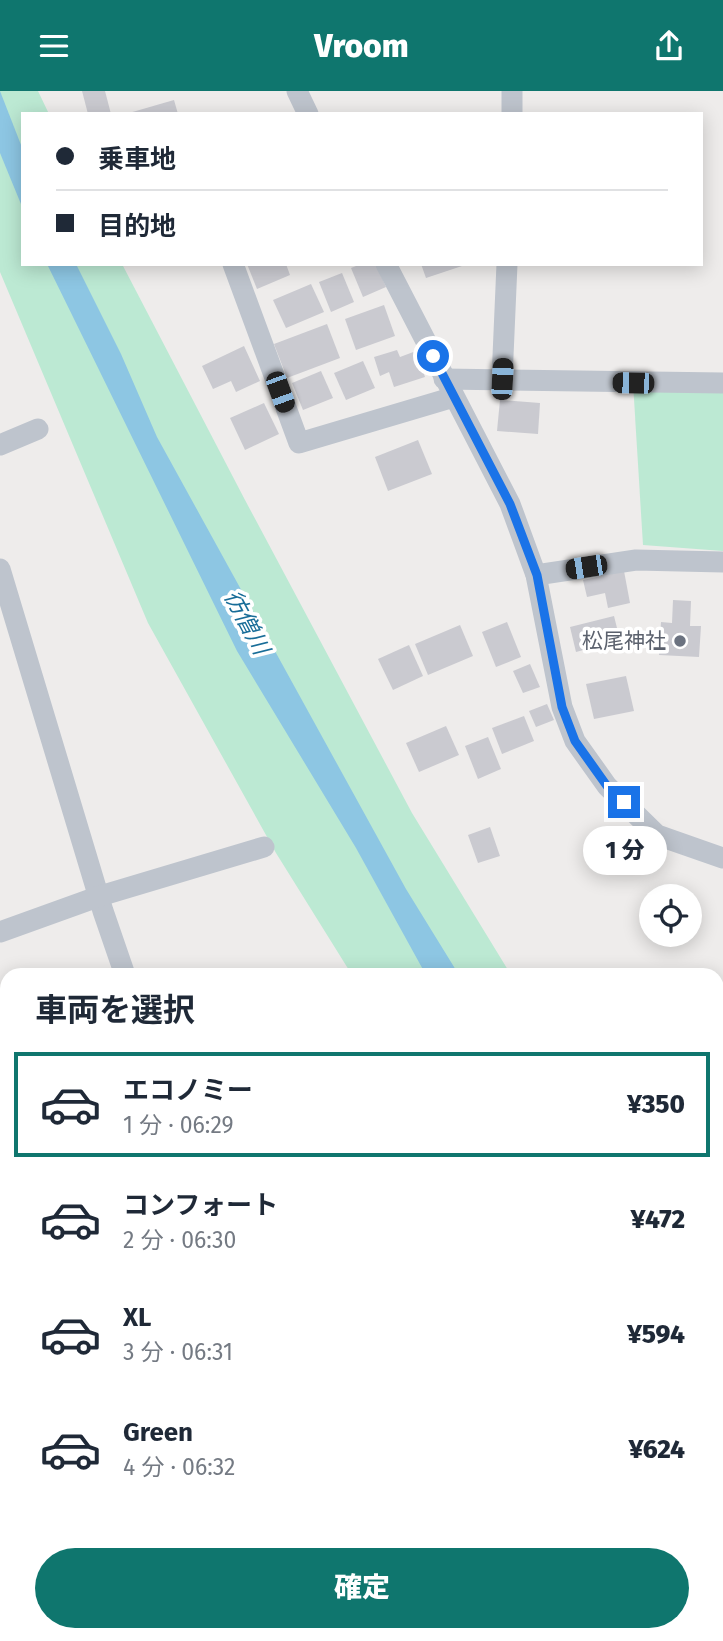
<!DOCTYPE html>
<html lang="ja">
<head>
<meta charset="utf-8">
<style>
  :root { --surface:#fff; --page:#f2f2f3; --text:#1f2937; --muted:#747a83; --line:#e0e1e3; --accent:#0f766e }
  body { margin:0; font-family:"Fira Sans","Noto Sans JP",sans-serif; background:var(--page); color:var(--text); height:100vh; display:flex; flex-direction:column; font-size:26px; white-space:nowrap }
  * { box-sizing:border-box; margin:0 }
  p { font-size:23px; color:var(--muted) }
  .icon { flex:none; width:38px; height:38px; fill:none; stroke:currentColor; stroke-width:2; stroke-linecap:round; stroke-linejoin:round }
  .map { position:relative; flex:1; overflow:hidden }
  .drawer { position:absolute; left:0px; top:877px; width:724px; height:674px; display:flex; flex-direction:column; background:var(--surface); border-radius:21px 21px 0 0; box-shadow:0 4px 18px #0003 }
  .drawer>* { flex:none }
  .top-card { position:absolute; left:21px; top:21px; width:682px; height:154px; border-radius:0px; box-shadow:0 4px 18px #0003; display:grid; align-content:center; height:154px; padding:0 35px; background:var(--surface) }
  .tools { position:absolute; left:639px; top:793px; display:grid; gap:14px }
  .tools a { display:grid; place-items:center; width:63px; height:63px; border-radius:50%; background:var(--surface); box-shadow:0 4px 18px #0003; font-size:35px }
  .end { position:absolute; width:32px; height:32px; margin:-16px; border:9px solid #1a73e8; background:#fff; box-shadow:0 0 0 4px #fff }
  .from { border-radius:50% }
  .bubble { position:absolute; height:49px; border-radius:24px; background:var(--surface); box-shadow:0 4px 18px #0003; font-size:23px; font-weight:800; line-height:49px; text-align:center }
  .car { position:absolute; width:21px; height:42px; margin:-21px -10px; border-radius:9px; box-shadow:0 0 5px 2px #0007; background:linear-gradient(#222 24%,#8ab4d8 0 40%,#222 0 76%,#8ab4d8 0 86%,#222 0) }
  .top-card b { display:flex; align-items:center; gap:24px; height:66px; font-size:26px }
  .top-card b+b { border-top:2px solid var(--line) }
  .top-card i { width:18px; height:18px; background:var(--text) }
  ul { padding:0; list-style:none }
  li { display:flex; align-items:center; gap:21px; height:105px; margin:0 14px 10px; padding:0 21px; border:4px solid transparent; border-radius:0px }
  li div { flex:1 }
  li b { display:block; font-size:26px }
  li em { font-style:normal; font-weight:800 }
  li.current { border-color:var(--accent) }
  li>.icon { width:63px; height:63px; stroke-width:1.5 }
  h2 { padding:0 35px; font-size:32px; line-height:84px }
  .button { display:flex; gap:14px; margin-top:auto; padding:14px 35px }
  .button a { flex:1; height:80px; border-radius:42px; background:var(--accent); color:#fff; font-size:28px; font-weight:800; line-height:80px; text-align:center }
  header { display:flex; justify-content:space-between; align-items:center; height:91px; padding:0 35px; background:var(--accent); color:#fff; font-size:32px; font-weight:800 }
  .map>svg:first-child { display:block }
  .green { fill:#bce9d3 }
  .water { fill:#8dc6e3 }
  .lines { fill:none; stroke-linecap:round; stroke-linejoin:round }
  .river { stroke:#8dc6e3; stroke-width:42 }
  .building { fill:#cacad0 }
  .minor { stroke:#bec4cd; stroke-width:21 }
  .tertiary { stroke:#bec4cd; stroke-width:26 }
  .secondary { stroke:#bfc6d3; stroke-width:28 }
  .rail-casing { stroke:#aeb0b5; stroke-width:8 }
  .rail { stroke:#fff; stroke-width:5; stroke-dasharray:16; stroke-linecap:butt }
  .route { stroke:#1a73e8; stroke-width:9 }
  .worship-dot { fill:#6b7280; stroke:#fff; stroke-width:2.5 }
  .labels { text-anchor:middle; dominant-baseline:central; stroke-width:7; stroke-linejoin:round; paint-order:stroke }
  .worship-label { font-size:21px; fill:#5b616d; stroke:#fff; text-anchor:end }
  .water-label { font-size:23px; font-style:italic; fill:#186d98; stroke:#fff }
</style>
</head>
<body>
<header><svg class="icon" aria-label="menu" viewBox="0 0 24 24"><path d="M4 6h16M4 12h16M4 18h16"/></svg>Vroom<svg class="icon" aria-label="share" viewBox="0 0 24 24"><path d="M12 15V3M7 8l5-5 5 5M5 13v7h14v-7"/></svg></header>
<div class="map">
<svg width="723" height="1550" viewBox="0 0 723 1550">
  <rect width="100%" height="100%" fill="#eeeceb"/>
  <g class="green">
    <polygon points="0,0 38,0 49,23 23,23 23,173 122,173 245,409 412,722 511,884 352,884 276,762 148,532 0,181"/>
    <polygon points="633,292 723,299 723,460 643,454"/>
    <polygon points="718,1131 723,1137 723,1369 718,1362"/>
  </g>
  <g class="water">
    <polygon points="0,0 23,59 23,118 0,62"/>
    <polygon points="47,173 76,173 121,263 157,346 406,798 459,884 426,884 356,757 237,560"/>
    <polygon points="718,1187 723,1190 723,1287 718,1281"/>
  </g>
  <g class="lines">
    <g class="river">
      <polyline points="0,1367 7,1368"/>
      <polyline points="718,1445 723,1446"/>
    </g>
  </g>
  <g class="building">
    <polygon points="82,0 105,0 111,23 88,23"/>
    <polygon points="174,9 178,23 129,23 129,22"/>
    <polygon points="247,173 286,173 290,184 257,198"/>
    <polygon points="361,173 376,173 386,196 363,206 351,177"/>
    <polygon points="421,173 465,173 465,174 426,187"/>
    <polygon points="342,182 354,211 331,221 319,191"/>
    <polygon points="311,193 324,221 286,237 273,209"/>
    <polygon points="384,214 395,245 356,259 345,228"/>
    <polygon points="327,233 340,267 287,287 274,253"/>
    <polygon points="244,255 260,290 236,301 231,290 213,298 202,275"/>
    <polygon points="397,259 400,266 416,260 425,286 394,296 389,281 380,285 374,266"/>
    <polygon points="363,270 375,297 346,309 334,282"/>
    <polygon points="321,280 333,307 303,319 292,292"/>
    <polygon points="500,309 540,312 538,343 497,340"/>
    <polygon points="264,312 279,343 245,359 230,327"/>
    <polygon points="418,349 432,383 388,400 375,366"/>
    <polygon points="624,480 630,512 608,517 605,502 587,506 583,489"/>
    <polygon points="673,509 691,510 690,535 701,535 699,566 659,564 661,531 672,532"/>
    <polygon points="614,525 620,549 576,561 570,536"/>
    <polygon points="507,531 521,566 496,576 482,541"/>
    <polygon points="460,534 473,565 428,584 415,553"/>
    <polygon points="409,554 423,585 393,599 378,568"/>
    <polygon points="530,573 540,596 523,602 513,580"/>
    <polygon points="626,585 634,620 594,628 586,593"/>
    <polygon points="547,613 554,629 536,636 529,620"/>
    <polygon points="524,625 534,650 502,663 492,637"/>
    <polygon points="446,635 459,664 419,681 406,652"/>
    <polygon points="488,646 501,678 478,688 465,655"/>
    <polygon points="490,736 500,765 478,772 468,744"/>
    <rect x="0" y="1307" width="7" height="22"/>
  </g>
  <g class="lines">
    <g class="minor">
      <polyline points="297,0 308,23"/>
      <polyline points="512,23 512,0"/>
      <polyline points="233,173 299,352 454,306"/>
      <polyline points="386,173 510,413 536,484 562,616 575,650 607,695 657,744 723,767"/>
      <polyline points="444,288 723,292"/>
      <polyline points="502,288 507,173"/>
      <polyline points="0,354 38,338"/>
      <polyline points="0,478 103,820 125,884"/>
      <polyline points="536,484 636,469 723,471"/>
      <polyline points="0,841 100,805 264,756"/>
      <polyline points="0,1192 7,1192"/>
      <polyline points="295,1544 295,1550"/>
    </g>
    <polyline class="tertiary" points="718,1137 723,1142"/>
    <g class="secondary">
      <polyline points="718,1088 723,1084"/>
      <polyline points="95,1550 104,1544"/>
    </g>
    <defs>
      <g id="rail">
        <polyline points="718,1227 723,1227"/>
        <polyline points="0,1241 7,1241"/>
        <polyline points="718,1241 723,1241"/>
        <polyline points="0,1255 7,1255"/>
      </g>
    </defs>
    <use href="#rail" class="rail-casing"/>
    <use href="#rail" class="rail"/>
  </g>
  <g class="lines">
    <polyline class="route" points="433,265 510,413 537,484 562,616 575,650 607,695 624,711"/>
  </g>
  <circle class="worship-dot" cx="680" cy="550" r="7"/>
  <g class="labels">
    <g class="worship-label">
      <text x="666" y="550">松尾神社</text>
    </g>
    <g class="water-label">
      <text transform="translate(247 531) rotate(62)">彷僧川</text>
    </g>
  </g>
</svg>
<div class="tools">
<a><svg class="icon" aria-label="locate" viewBox="0 0 24 24"><circle cx="12" cy="12" r="6"/><path d="M12 2v4M12 18v4M2 12h4M18 12h4"/></svg></a>
</div>
<i class="end from" style="left:433px;top:265px"></i>
<i class="end" style="left:624px;top:711px"></i>
<div class="bubble" style="left:583px;top:735px;width:84px">1 分</div>
<i class="car" style="left:502px;top:288px;rotate:3deg"></i>
<i class="car" style="left:633px;top:292px;rotate:271deg"></i>
<i class="car" style="left:280px;top:301px;rotate:160deg"></i>
<i class="car" style="left:586px;top:476px;rotate:261deg"></i>
<div class="top-card">
<b><i class="from"></i>乗車地</b>
<b><i></i>目的地</b>
</div>
<section class="drawer">
<h2>車両を選択</h2>
<ul>
<li class="current"><svg class="icon" aria-label="car" viewBox="0 0 24 24"><path d="M5 17H2v-5l4-1 3-4h7l3 4 3 1v5h-3M9 17h6M6 11h13"/><circle cx="7" cy="17" r="2"/><circle cx="17" cy="17" r="2"/></svg><div><b>エコノミー</b><p>1 分 · 06:29</p></div><em>¥350</em></li>
<li><svg class="icon" aria-label="car" viewBox="0 0 24 24"><path d="M5 17H2v-5l4-1 3-4h7l3 4 3 1v5h-3M9 17h6M6 11h13"/><circle cx="7" cy="17" r="2"/><circle cx="17" cy="17" r="2"/></svg><div><b>コンフォート</b><p>2 分 · 06:30</p></div><em>¥472</em></li>
<li><svg class="icon" aria-label="car" viewBox="0 0 24 24"><path d="M5 17H2v-5l4-1 3-4h7l3 4 3 1v5h-3M9 17h6M6 11h13"/><circle cx="7" cy="17" r="2"/><circle cx="17" cy="17" r="2"/></svg><div><b>XL</b><p>3 分 · 06:31</p></div><em>¥594</em></li>
<li><svg class="icon" aria-label="car" viewBox="0 0 24 24"><path d="M5 17H2v-5l4-1 3-4h7l3 4 3 1v5h-3M9 17h6M6 11h13"/><circle cx="7" cy="17" r="2"/><circle cx="17" cy="17" r="2"/></svg><div><b>Green</b><p>4 分 · 06:32</p></div><em>¥624</em></li>
</ul>
<div class="button"><a>確定</a></div>
</section>
</div>
</body>
</html>
